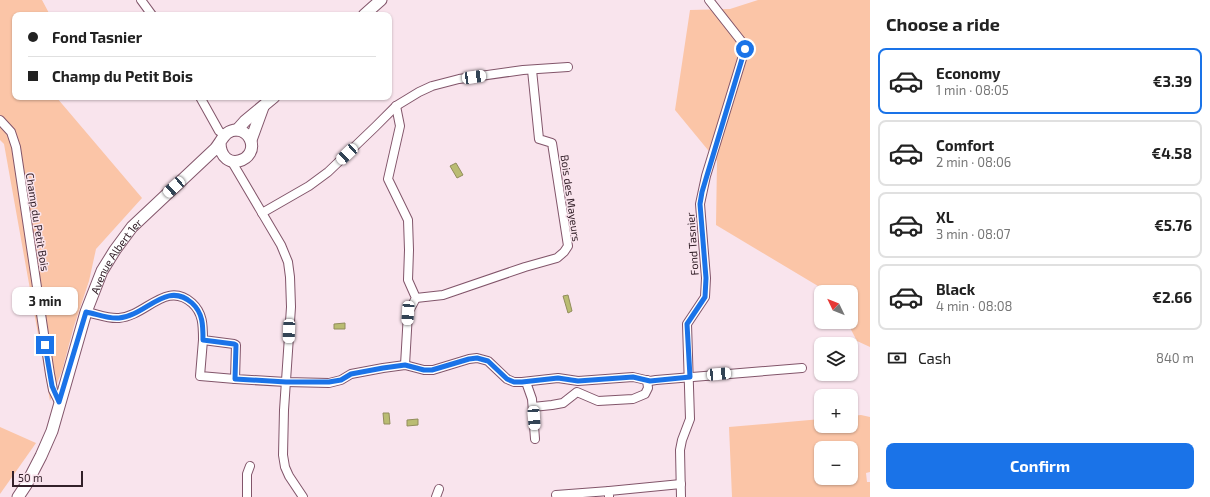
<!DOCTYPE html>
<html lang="en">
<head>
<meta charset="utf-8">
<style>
  :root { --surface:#fff; --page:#f6f6f6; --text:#222; --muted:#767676; --line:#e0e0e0; --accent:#1a73e8 }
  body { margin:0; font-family:"Exo 2",sans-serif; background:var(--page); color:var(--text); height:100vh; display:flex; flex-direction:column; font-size:15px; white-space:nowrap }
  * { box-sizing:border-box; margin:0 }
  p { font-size:13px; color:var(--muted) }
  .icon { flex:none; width:22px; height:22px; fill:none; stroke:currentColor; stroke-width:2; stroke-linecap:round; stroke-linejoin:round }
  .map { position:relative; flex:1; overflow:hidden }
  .side { display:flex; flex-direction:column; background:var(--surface); width:340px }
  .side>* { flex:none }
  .top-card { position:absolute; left:12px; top:12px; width:380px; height:88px; border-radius:8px; box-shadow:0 1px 3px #0004; display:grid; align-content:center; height:88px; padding:0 16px; background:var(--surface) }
  .needle { width:26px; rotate:313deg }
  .tools { position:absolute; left:814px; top:285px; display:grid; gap:8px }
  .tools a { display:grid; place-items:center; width:44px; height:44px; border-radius:8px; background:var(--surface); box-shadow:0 1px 3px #0004; font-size:20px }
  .scale { position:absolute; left:12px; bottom:10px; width:71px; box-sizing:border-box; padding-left:4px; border:2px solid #332029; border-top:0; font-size:11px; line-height:14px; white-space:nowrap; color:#332029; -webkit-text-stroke:3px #f9e4ed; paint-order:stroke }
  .end { position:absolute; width:18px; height:18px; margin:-9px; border:5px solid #1a73e8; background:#fff; box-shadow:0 0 0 2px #fff }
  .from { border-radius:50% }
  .bubble { position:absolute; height:28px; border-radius:8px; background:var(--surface); box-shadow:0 1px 3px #0004; font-size:13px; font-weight:700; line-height:28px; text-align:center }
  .car { position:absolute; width:12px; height:24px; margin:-12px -6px; border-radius:5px; box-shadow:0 0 3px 1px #0007; background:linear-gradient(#fff 24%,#345 0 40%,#fff 0 76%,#345 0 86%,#fff 0) }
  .top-card b { display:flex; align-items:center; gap:14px; height:38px; font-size:15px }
  .top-card b+b { border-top:1px solid var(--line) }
  .top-card i { width:10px; height:10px; background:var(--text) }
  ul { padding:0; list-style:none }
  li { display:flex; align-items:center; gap:12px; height:66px; margin:0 8px 6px; padding:0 8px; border:2px solid var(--line); border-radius:8px }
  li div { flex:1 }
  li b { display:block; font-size:15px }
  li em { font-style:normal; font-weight:700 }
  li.current { border-color:var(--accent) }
  li>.icon { width:36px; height:36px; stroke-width:1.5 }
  h2 { padding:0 16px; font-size:18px; line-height:48px }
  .pay { display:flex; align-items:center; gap:10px; height:44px; padding:0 16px; font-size:15px }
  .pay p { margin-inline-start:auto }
  .primary-button { display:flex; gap:8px; margin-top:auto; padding:8px 16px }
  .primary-button a { flex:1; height:46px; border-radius:8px; background:var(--accent); color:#fff; font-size:16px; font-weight:700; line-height:46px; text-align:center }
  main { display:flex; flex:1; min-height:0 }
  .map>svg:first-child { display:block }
  .green { fill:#fbc5a7; fill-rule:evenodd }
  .water { fill:#babc72; stroke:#928d5c }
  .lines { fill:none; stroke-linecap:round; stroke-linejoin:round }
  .minor-casing { stroke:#82556a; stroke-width:10 }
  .secondary-casing { stroke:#82556a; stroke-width:13 }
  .minor { stroke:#fff; stroke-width:8 }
  .secondary { stroke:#fff; stroke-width:11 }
  .route { stroke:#1a73e8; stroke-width:5 }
  .labels { text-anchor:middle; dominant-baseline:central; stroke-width:3; stroke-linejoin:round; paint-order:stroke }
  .street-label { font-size:11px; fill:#332029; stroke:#f9e4ed }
</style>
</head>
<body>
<main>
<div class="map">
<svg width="870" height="497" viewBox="0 0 870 497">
  <rect width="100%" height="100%" fill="#f9e4ed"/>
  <g class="green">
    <polygon points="0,0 42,0 50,15 15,15 15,97 57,97 57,98 142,198 96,249 89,281 74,326 62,371 50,401 4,144 0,140"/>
    <polygon points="758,0 870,0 870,347 857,341 847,322 851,322 851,292 828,292 716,225 717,161 675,110 690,10 730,9"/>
    <path d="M861,415L870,417V472L866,473L867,482H870V497H732L729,427L821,419V426H851V416ZM821,448H851V478H821Z"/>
    <polygon points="0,427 36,443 0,494"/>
  </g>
  <g class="water">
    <polygon points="456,163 463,175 457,178 450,166"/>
    <polygon points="568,295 572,311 568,313 563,296"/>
    <polygon points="345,323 345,329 334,329 334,324"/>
    <polygon points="383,413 389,413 390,424 384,424"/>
    <polygon points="418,419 418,425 407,426 407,420"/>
  </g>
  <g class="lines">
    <defs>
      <g id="minor">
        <polyline points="141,0 152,15"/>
        <polyline points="200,97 219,131 224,135"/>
        <polyline points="396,106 400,126 388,179 408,220 409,250 408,280 416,298 408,313 405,365"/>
        <polyline points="0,120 11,132 16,147 50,374 53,390 59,402"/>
        <polyline points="232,162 281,245 288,262 290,277 291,307 284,410 283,455 285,467 289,476 303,497"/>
        <polyline points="262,213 309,186 328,172 375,127 396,106 419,92 432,86 459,79 523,70 568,67"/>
        <polyline points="416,298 443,295 525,267 557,258 564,252 568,246 552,143 539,139 532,70"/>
        <path d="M86,312C97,314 108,319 119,318C146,316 166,280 192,303C203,313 203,325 203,340L234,344L236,345L235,379L286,382L329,383L341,380L351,374L383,368L405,365L424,370H433L469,359L477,358L488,361L507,379L514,382H522L558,378L578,381L633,377L650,381L656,380L802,368"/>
        <polyline points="203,340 200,376 235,379"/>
        <polyline points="526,382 532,399 535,439"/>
        <polyline points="533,407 552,405 563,403 577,392 598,401 633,399 645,394 648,388 647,380"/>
        <polyline points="556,495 609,491"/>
        <polyline points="247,497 247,474 250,466"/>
        <polyline points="436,497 439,489"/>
        <polyline points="609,497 609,491 681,484"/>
        <polyline points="681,497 680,450 682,440 690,419 687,324 705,297 706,278 700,204 706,176 745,49 742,42 709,0"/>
      </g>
      <g id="secondary">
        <polyline points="364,15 381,0"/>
        <polyline points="237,130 245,121 274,97"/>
        <polyline points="251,140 263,107"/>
        <path id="s1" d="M18,497L26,485L41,456L52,431L86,312L102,271L115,250L132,227L215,149C222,141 225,129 238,130C243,131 248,135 250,139C260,161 221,174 220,143"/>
      </g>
    </defs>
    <use href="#minor" class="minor-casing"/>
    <use href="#secondary" class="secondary-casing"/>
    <use href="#minor" class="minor"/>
    <use href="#secondary" class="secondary"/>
  </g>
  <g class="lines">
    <path class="route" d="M45,345L52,386L59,402L86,312C97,314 108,319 119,318C146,316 166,280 192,303C203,313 203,325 203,340L234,344L236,345L235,379L286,382H329L341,380L351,374L383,368L405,365L424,370H432L469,359L477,358L488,361L507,379L514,382H522L558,378L578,381L633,377L650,381L690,377L687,324L705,297L706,278L700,204L702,192L745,49"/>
  </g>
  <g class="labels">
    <g class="street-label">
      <text transform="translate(571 198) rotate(82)">Bois des Mayeurs</text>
      <text transform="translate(38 222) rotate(81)">Champ du Petit Bois</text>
      <text transform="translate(692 244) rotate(-94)">Fond Tasnier</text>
      <text stroke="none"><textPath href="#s1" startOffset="262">Avenue Albert 1er</textPath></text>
    </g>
  </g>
</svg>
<div class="tools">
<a><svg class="needle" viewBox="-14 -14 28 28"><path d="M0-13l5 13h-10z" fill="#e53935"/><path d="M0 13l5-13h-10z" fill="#767676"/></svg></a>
<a><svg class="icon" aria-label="layers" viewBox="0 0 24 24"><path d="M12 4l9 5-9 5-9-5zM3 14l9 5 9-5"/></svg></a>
<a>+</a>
<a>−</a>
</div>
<div class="scale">50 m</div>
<i class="end from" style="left:745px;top:49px"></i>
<i class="end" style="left:45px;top:345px"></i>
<div class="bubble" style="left:12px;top:287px;width:66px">3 min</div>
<i class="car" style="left:474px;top:77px;rotate:82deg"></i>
<i class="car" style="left:347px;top:154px;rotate:227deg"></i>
<i class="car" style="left:174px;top:187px;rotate:228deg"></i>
<i class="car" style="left:408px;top:313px;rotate:184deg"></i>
<i class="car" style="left:289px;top:331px;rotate:182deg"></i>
<i class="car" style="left:719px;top:374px;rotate:85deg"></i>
<i class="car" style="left:534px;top:418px;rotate:176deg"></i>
<div class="top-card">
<b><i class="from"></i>Fond Tasnier</b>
<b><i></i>Champ du Petit Bois</b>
</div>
</div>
<section class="side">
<h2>Choose a ride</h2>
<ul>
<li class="current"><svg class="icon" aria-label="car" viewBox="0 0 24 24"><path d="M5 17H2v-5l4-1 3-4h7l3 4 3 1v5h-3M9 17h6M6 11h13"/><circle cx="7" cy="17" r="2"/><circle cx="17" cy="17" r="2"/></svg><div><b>Economy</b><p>1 min · 08:05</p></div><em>€3.39</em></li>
<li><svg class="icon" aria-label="car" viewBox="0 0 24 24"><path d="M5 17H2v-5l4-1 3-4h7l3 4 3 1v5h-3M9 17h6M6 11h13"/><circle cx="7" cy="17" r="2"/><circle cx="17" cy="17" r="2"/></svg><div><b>Comfort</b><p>2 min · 08:06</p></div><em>€4.58</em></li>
<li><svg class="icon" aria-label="car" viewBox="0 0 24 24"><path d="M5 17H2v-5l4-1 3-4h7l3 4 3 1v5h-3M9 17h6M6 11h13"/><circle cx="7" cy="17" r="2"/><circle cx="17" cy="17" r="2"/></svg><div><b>XL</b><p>3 min · 08:07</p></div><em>€5.76</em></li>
<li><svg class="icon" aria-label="car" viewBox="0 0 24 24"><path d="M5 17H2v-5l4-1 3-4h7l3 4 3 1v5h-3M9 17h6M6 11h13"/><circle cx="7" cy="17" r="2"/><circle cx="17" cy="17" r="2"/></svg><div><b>Black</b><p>4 min · 08:08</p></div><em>€2.66</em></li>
</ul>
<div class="pay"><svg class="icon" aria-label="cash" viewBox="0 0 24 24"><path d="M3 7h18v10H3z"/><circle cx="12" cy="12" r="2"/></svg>Cash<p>840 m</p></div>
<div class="primary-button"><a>Confirm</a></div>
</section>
</main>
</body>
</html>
